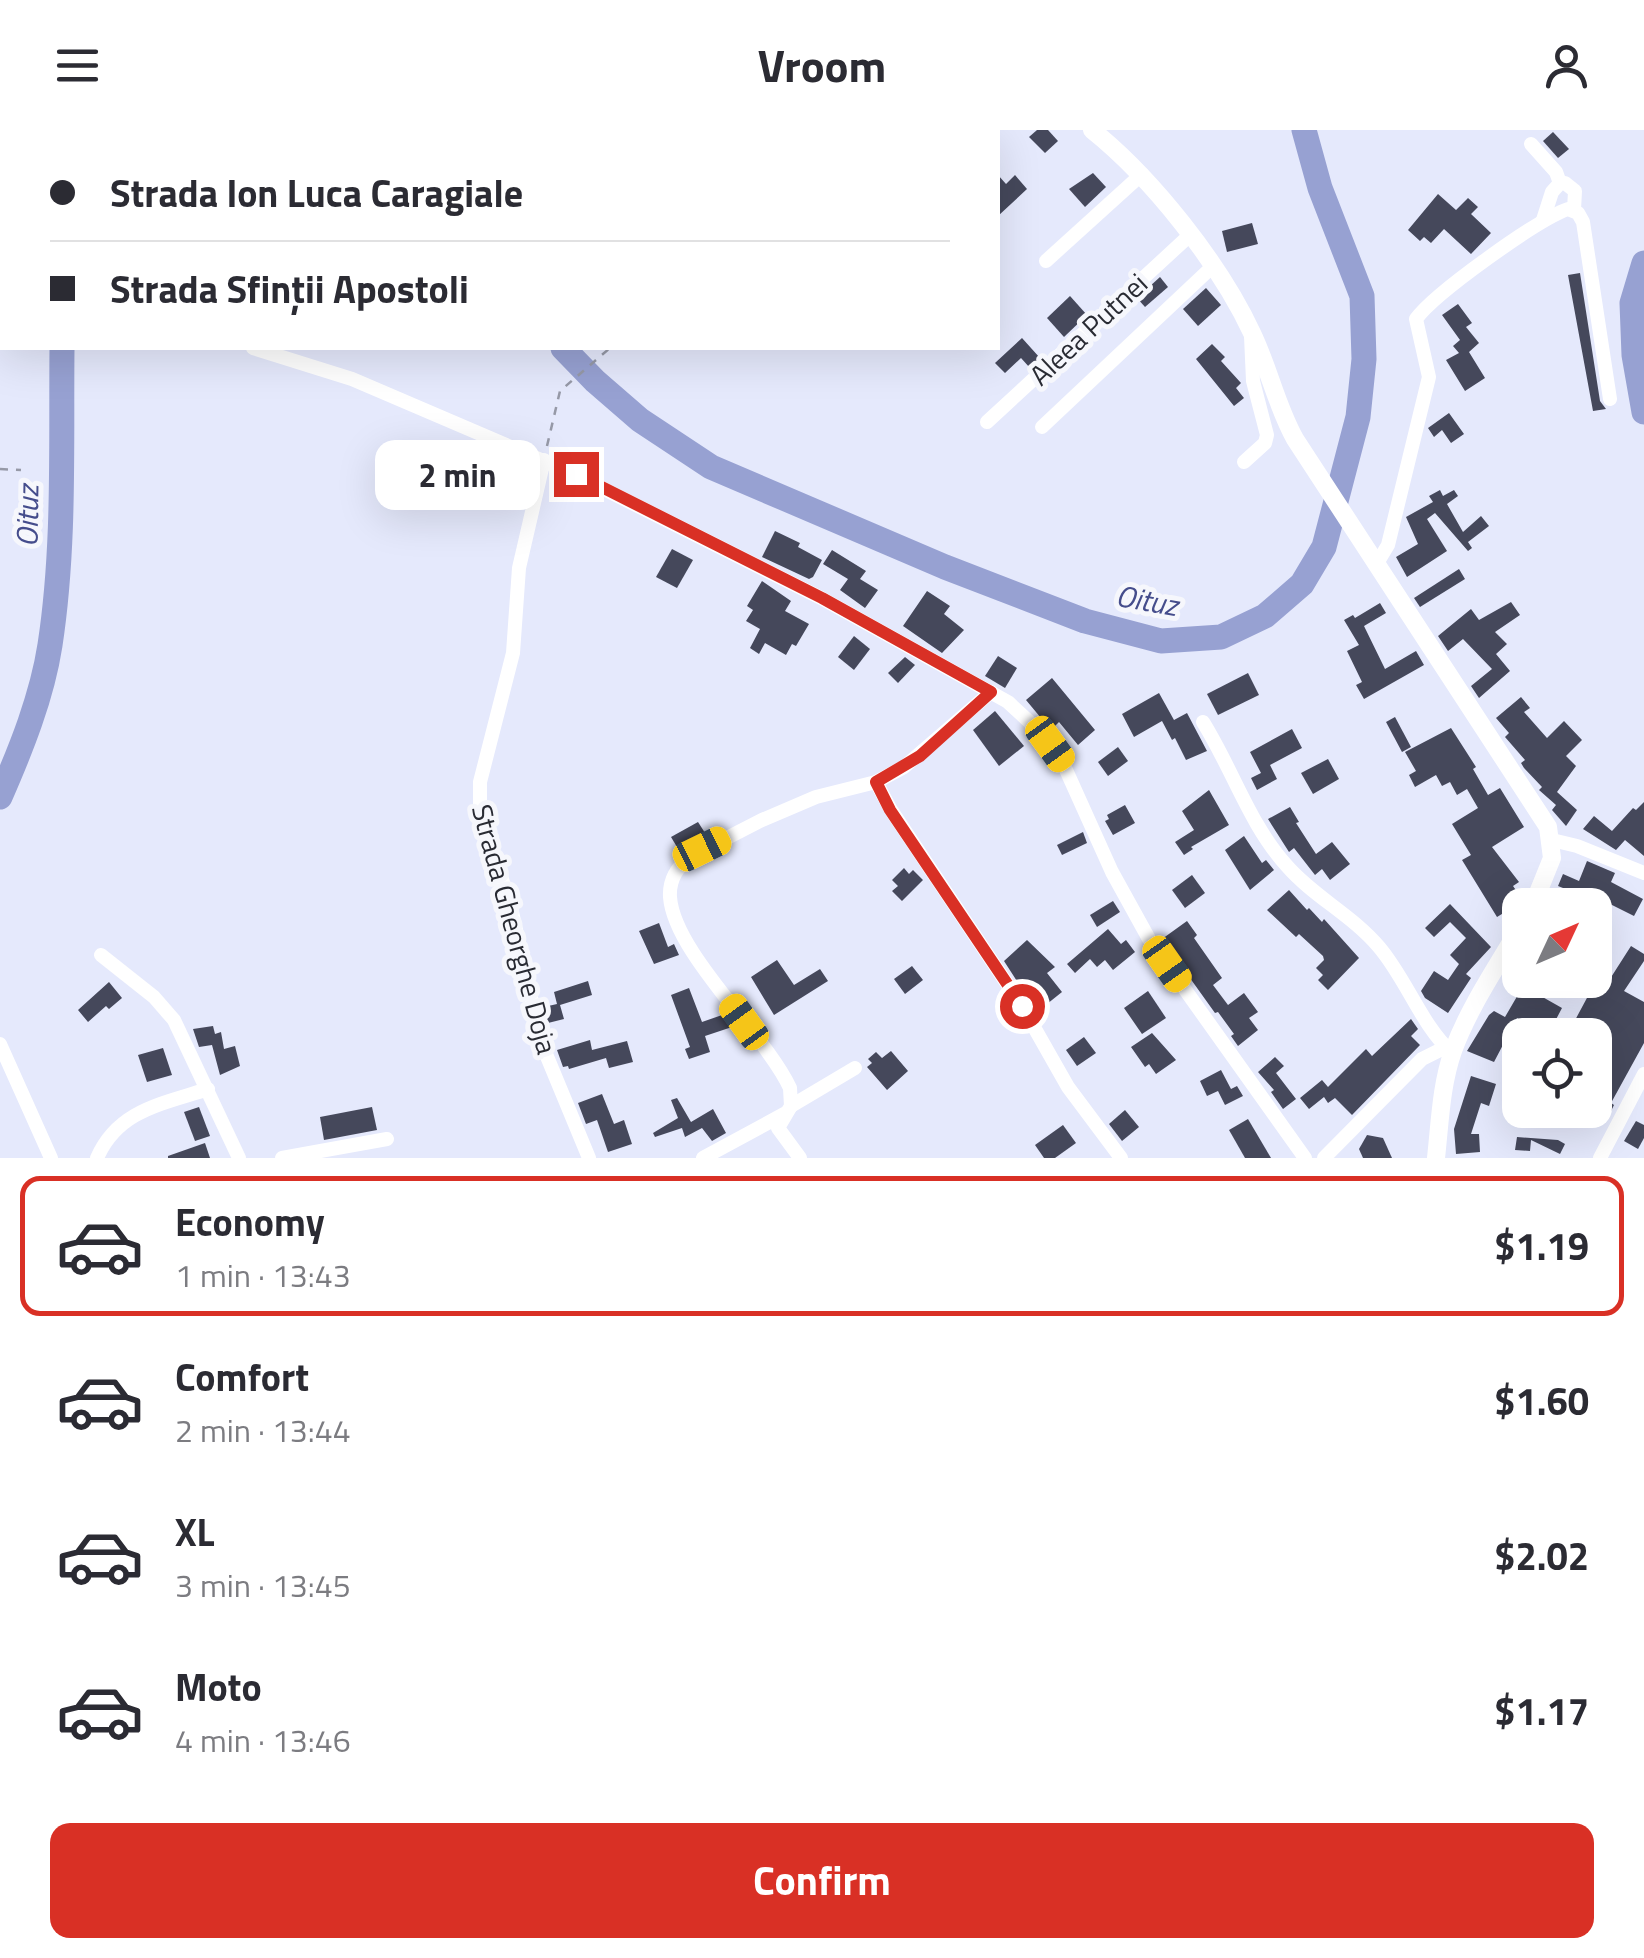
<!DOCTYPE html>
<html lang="en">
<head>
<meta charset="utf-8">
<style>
  :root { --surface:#fff; --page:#f7f7f7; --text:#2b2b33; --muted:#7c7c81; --line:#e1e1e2; --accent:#d93025 }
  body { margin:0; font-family:"Titillium Web",sans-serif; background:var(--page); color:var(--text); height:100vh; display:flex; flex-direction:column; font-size:38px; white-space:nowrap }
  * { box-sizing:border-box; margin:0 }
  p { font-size:32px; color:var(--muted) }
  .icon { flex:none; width:55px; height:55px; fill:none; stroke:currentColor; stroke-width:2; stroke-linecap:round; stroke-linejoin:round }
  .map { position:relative; height:1028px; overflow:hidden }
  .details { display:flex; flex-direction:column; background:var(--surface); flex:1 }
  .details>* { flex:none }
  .guide { position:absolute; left:0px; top:0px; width:1000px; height:220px; box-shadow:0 10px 40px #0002; display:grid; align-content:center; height:220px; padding:0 50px; background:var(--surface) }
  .needle { width:65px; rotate:46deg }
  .controls { position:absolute; left:1502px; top:758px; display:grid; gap:20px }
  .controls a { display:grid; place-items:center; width:110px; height:110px; border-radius:20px; background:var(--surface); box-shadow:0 10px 40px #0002; font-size:50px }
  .end { position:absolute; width:45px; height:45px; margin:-22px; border:12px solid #d93025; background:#fff; box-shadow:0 0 0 5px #fff }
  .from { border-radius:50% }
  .bubble { position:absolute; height:70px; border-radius:20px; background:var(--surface); box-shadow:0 10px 40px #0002; font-size:32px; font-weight:700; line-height:70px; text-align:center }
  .car { position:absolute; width:30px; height:60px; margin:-30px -15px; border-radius:12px; box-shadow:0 0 8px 2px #0007; background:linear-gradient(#f5c518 24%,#345 0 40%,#f5c518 0 76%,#345 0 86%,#f5c518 0) }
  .guide b { display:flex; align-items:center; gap:35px; height:95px; font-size:38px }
  .guide b+b { border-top:2px solid var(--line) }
  .guide i { width:25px; height:25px; background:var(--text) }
  ul { padding:18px 0 0; list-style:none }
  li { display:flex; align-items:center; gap:30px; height:140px; margin:0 20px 15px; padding:0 30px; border:5px solid transparent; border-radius:20px }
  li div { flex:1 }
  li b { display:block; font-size:38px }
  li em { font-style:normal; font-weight:700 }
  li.selected { border-color:var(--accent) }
  li>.icon { width:90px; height:90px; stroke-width:1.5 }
  .button { display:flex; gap:20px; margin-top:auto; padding:20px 50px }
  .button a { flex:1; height:115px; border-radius:20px; background:var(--accent); color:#fff; font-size:40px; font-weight:700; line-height:115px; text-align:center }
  header { display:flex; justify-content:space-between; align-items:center; height:130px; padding:0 50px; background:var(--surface); font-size:45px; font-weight:700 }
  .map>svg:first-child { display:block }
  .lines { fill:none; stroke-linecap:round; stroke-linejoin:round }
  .river { stroke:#97a1d2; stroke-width:25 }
  .building { fill:#45485b }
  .path { stroke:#9699a7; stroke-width:2.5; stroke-dasharray:8 8; stroke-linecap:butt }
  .minor { stroke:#fff; stroke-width:14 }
  .tertiary { stroke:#fff; stroke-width:18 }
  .route { stroke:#d93025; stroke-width:12 }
  .labels { text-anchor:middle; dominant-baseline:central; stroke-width:10; stroke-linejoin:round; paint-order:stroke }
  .street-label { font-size:28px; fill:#292b33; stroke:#f6f7fc }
  .water-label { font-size:30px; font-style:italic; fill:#454d8c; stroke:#f6f7fc }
</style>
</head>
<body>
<header><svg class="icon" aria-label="menu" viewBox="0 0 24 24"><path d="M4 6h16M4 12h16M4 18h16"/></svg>Vroom<svg class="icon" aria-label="person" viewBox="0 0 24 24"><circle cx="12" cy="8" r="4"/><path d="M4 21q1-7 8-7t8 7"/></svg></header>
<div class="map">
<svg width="1644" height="1028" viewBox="0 0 1644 1028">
  <rect width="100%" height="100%" fill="#e5e9fc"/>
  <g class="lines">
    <g class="river">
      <polyline points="355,0 359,2"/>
      <polyline points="65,2 66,0"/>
      <polyline points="1644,133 1632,173 1634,225 1644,282"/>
      <polyline points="563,218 595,251 640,290 711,337 945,437 1085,491 1161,511 1221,507 1265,486 1302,454 1324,417 1358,287 1364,229 1362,166 1320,58 1304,0"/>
      <path d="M0,667C21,619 42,567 50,515C65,417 61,316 62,218"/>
    </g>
  </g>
  <g class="building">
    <polygon points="1037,0 1048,0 1058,11 1045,23 1029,7"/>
    <polygon points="1553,2 1569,19 1558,28 1543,11"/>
    <polygon points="1093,43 1106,57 1085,77 1069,59"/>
    <polygon points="998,45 1006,54 1015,45 1027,59 998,86"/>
    <polygon points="1438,64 1456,80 1468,68 1478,77 1471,84 1491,103 1471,124 1444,99 1431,113 1424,107 1420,111 1408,100"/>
    <polygon points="1252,93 1258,114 1227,122 1222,101"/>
    <polygon points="1580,143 1600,271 1606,279 1593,281 1568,145"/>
    <polygon points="1160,147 1168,157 1145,177 1137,168"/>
    <polygon points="1206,158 1221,175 1198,196 1183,179"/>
    <polygon points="1070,166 1087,185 1064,207 1047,188"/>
    <polygon points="1458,174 1472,193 1466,197 1479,213 1469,222 1485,248 1465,261 1446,230 1459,223 1453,216 1460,210 1442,185"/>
    <polygon points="1022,208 1040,228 1030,238 1021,228 1005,243 995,233"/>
    <polygon points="1212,214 1225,227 1221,231 1241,253 1236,258 1244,268 1234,276 1196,229"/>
    <polygon points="1449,283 1464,304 1451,313 1442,300 1434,307 1428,298"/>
    <polygon points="1440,360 1443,366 1454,360 1458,366 1447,374 1463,402 1481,386 1489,396 1468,412 1472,418 1468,421 1435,383 1427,389 1447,421 1407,447 1396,427 1418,414 1406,387 1433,372 1429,366"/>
    <polygon points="775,401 800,413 798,417 822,430 813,447 809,449 762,427"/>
    <polygon points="672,419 693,430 677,458 656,447"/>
    <polygon points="832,420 866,441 860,449 878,460 865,478 840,460 848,449 823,434"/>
    <polygon points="1459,439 1465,449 1420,477 1414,468"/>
    <polygon points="762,451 791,471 785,481 809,494 796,516 792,514 786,525 765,513 759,524 750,518 760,499 746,491 753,480 747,476"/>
    <polygon points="927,461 950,476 944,484 964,500 942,523 903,496"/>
    <polygon points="1511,472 1520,485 1495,502 1507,514 1496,524 1510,541 1479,568 1471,556 1492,539 1463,509 1448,521 1438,506 1471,479 1479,490"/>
    <polygon points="1380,473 1386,483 1364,496 1385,539 1416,521 1424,535 1364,569 1356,555 1362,552 1347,521 1359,515 1344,490 1353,485 1355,488"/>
    <polygon points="854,506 870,519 854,540 838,527"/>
    <polygon points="998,526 1017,538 1005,558 985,546"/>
    <polygon points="905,527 915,535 898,553 888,543"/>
    <polygon points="1248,543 1259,565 1218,585 1207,564"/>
    <polygon points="1052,548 1095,600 1078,615 1059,592 1051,600 1026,570"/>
    <polygon points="1159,563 1174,590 1187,583 1207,621 1186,630 1175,608 1172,610 1162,591 1134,607 1122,584"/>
    <polygon points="1521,567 1530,578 1524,582 1547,608 1564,591 1582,610 1566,626 1576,636 1557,662 1577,680 1566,696 1552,680 1556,675 1539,660 1542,657 1524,638 1521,633 1525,630 1505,607 1509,603 1496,588"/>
    <polygon points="995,581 1024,616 999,636 973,600"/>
    <polygon points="1395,587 1411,617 1402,622 1386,592"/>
    <polygon points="1451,598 1476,637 1473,639 1488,665 1500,658 1524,697 1492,717 1519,752 1513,756 1520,766 1512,771 1515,776 1497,787 1462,730 1471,725 1452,694 1478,678 1467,659 1457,665 1450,652 1442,656 1436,645 1415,657 1409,645 1416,641 1405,622"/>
    <polygon points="1292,599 1302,618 1270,635 1277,649 1257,660 1251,648 1261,643 1250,622"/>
    <polygon points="1118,617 1128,631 1108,646 1098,632"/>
    <polygon points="1328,629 1339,649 1313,664 1301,643"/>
    <polygon points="1209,660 1229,695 1191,717 1193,719 1184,725 1175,712 1194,700 1182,681"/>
    <polygon points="1644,672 1644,726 1625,710 1616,720 1583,699 1594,686 1612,701 1633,678 1636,680"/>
    <polygon points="1125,675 1135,693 1113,705 1105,691 1109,689 1107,685"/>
    <polygon points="1290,677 1299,692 1296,693 1316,724 1332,712 1350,734 1330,750 1322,739 1315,745 1294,718 1289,722 1268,689"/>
    <polygon points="698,692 707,706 680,722 671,707"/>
    <polygon points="1083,702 1087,713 1062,725 1057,715"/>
    <polygon points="1244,706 1262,733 1266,730 1274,740 1250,760 1225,720"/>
    <polygon points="1587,731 1615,743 1611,752 1643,769 1634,786 1604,771 1603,774 1558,756 1563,744 1579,751"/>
    <polygon points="904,738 909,744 913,740 923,750 902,771 892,761 898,756 892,750"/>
    <polygon points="1192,745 1205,763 1185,778 1172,760"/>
    <polygon points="1289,760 1307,780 1309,778 1322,792 1324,789 1359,828 1328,860 1318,850 1323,845 1316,838 1324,830 1323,826 1299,804 1296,807 1267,780"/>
    <polygon points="1113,771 1120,782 1097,797 1090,785"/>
    <polygon points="1450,774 1491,817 1466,844 1471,848 1448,883 1425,868 1421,861 1434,841 1448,850 1459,834 1450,825 1466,808 1450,792 1434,807 1425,798"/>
    <polygon points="1187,791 1197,805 1194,808 1222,848 1213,855 1228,875 1244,863 1258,882 1249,888 1258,900 1238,916 1231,906 1234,904 1218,882 1215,883 1162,809"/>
    <polygon points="659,793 668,817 674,814 679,825 654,834 639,801"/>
    <polygon points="1108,799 1121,814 1126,810 1135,822 1113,840 1105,830 1097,837 1090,829 1075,843 1067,834"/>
    <polygon points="1027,810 1055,837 1047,843 1062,862 1037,882 1004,831"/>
    <polygon points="1631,816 1644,824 1644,831 1624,861 1644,872 1644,913 1611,973 1614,975 1607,989 1595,983 1595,965 1603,951 1595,947 1595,931 1609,905 1593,905 1573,894 1588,866 1580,862 1586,850 1595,850 1595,845 1608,852"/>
    <polygon points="777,830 794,855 820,839 828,851 774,885 751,847"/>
    <polygon points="912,836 923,850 905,864 894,849"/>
    <polygon points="588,851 592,865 560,875 564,889 548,893 544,877 557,874 554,862"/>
    <polygon points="1526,851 1542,860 1539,865 1562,878 1552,897 1543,892 1541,895 1528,888 1525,893 1517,888 1494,932 1467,921 1489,885 1494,881 1505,887"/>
    <polygon points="109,852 122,868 109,879 106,876 88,892 78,880"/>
    <polygon points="689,858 702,892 725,884 732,897 705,906 710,922 689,929 685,919 690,917 671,865"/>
    <polygon points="1148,861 1166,888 1142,904 1124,878"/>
    <polygon points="1411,889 1418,899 1411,906 1420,915 1352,985 1335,968 1328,973 1324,967 1309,979 1300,968 1322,950 1328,957 1366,919 1372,926"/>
    <polygon points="213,896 215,904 221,902 224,919 235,916 240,936 220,945 212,915 199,917 193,899"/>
    <polygon points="1152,903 1176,930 1156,944 1149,934 1145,937 1131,917"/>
    <polygon points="1084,907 1096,923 1077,936 1066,920"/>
    <polygon points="590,910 592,920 627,911 633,932 609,938 606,928 569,939 568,936 563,937 557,920"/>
    <polygon points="163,918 172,945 147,952 138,925"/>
    <polygon points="891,921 908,941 887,960 867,937 872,933 868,929 876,922 882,928"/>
    <polygon points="1275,927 1284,936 1276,943 1296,969 1283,979 1271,962 1274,960 1258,942"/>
    <polygon points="1221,940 1231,959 1237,956 1243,966 1225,975 1218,961 1207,966 1200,951"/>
    <polygon points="1471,946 1496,954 1489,976 1481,973 1471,1004 1479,1004 1480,1022 1456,1024 1454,999"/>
    <polygon points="602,964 614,994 624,990 632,1014 608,1022 597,990 586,994 578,973"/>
    <polygon points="677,968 691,992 713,979 726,1003 712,1011 702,998 685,1007 682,998 655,1007 653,1003 678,988 671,970"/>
    <polygon points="199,977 210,1006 195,1011 184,982"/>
    <polygon points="372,977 377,1000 324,1010 320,987"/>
    <polygon points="1125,980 1139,997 1122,1011 1109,994"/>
    <polygon points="1248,989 1271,1028 1245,1028 1229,1000"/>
    <polygon points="1636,991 1644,995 1644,1008 1638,1019 1624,1011"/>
    <polygon points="1063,995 1076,1013 1055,1028 1044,1028 1035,1015"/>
    <polygon points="1367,1005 1383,1008 1392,1028 1363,1028 1359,1019"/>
    <polygon points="1517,1007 1558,1010 1565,1014 1560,1024 1531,1010 1530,1021 1515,1020"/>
    <polygon points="205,1013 210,1028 168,1028 168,1026"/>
  </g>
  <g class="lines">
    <g class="path">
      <polyline points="669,2 670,0"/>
      <polyline points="547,316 560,261 610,218"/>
      <polyline points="0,339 21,340"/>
    </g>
    <g class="minor">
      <polyline points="1531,14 1556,42 1560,53"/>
      <polyline points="1543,90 1552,62 1560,53 1565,53 1575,61 1574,80"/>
      <polyline points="1046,131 1142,44"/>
      <polyline points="253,218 352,249 576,345 821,468 1008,572 1036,598 1062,631 1112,742 1149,809 1305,1028"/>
      <polyline points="987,292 1190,105"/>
      <polyline points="1042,297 1212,137"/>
      <polyline points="544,330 519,438 513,523 480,652 480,684 510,773 541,912 589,1028"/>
      <polyline points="1244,332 1265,313 1267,305 1253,251 1251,206"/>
      <path d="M1376,435L1388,415L1429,247L1416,189C1435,163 1537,90 1568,79L1578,83L1583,92L1610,269"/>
      <path d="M1203,592C1233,640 1249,694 1287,736C1314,767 1352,785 1379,817C1407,850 1420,893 1452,923"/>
      <polyline points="876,652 891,680 1022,876 1068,957 1121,1028"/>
      <polyline points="1552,710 1577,716 1644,743"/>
      <polyline points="101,825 154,867 174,890 239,1028"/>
      <polyline points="0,914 51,1028"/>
      <polyline points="791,976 855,938"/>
      <path d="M97,1028C118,980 162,974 208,959"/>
      <polyline points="282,1028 387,1009"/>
      <polyline points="703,1028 786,983"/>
      <path d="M800,1028L778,998L791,976L790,958C765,904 674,823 670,767C669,750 677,737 690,727L762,690L816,667L876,652L904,637L991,562"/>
      <polyline points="1324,1028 1422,929 1446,917"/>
      <polyline points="1600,1028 1644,944"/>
    </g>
    <g class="tertiary">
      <path d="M1092,0C1152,48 1220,134 1252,203C1269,238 1276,275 1295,309L1548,697L1552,728L1533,775"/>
      <path d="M1436,1028C1440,992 1441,955 1453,921C1469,877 1497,837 1520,797"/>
    </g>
  </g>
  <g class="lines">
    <polyline class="route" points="576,344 822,468 991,562 920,626 876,652 890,680 1022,876"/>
  </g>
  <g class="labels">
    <g class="street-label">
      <text transform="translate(1088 199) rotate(-43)">Aleea Putnei</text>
      <text transform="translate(515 799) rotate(75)">Strada Gheorghe Doja</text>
    </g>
    <g class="water-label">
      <text transform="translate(27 386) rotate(-89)">Oituz</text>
      <text transform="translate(1147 470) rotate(10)">Oituz</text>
    </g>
  </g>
</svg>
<div class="controls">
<a><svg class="needle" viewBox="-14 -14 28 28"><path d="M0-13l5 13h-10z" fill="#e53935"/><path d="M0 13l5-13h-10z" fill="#7c7c81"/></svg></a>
<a><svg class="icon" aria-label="locate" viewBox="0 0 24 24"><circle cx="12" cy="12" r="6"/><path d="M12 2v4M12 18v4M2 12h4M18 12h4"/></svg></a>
</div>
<i class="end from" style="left:1022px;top:876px"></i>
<i class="end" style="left:576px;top:344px"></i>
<div class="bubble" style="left:375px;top:310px;width:165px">2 min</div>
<i class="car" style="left:1050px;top:614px;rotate:144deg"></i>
<i class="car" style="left:702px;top:719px;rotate:64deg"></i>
<i class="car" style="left:1167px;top:834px;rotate:145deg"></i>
<i class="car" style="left:744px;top:892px;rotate:324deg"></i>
<div class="guide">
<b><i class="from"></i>Strada Ion Luca Caragiale</b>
<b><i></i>Strada Sfinții Apostoli</b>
</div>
</div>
<section class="details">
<ul>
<li class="selected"><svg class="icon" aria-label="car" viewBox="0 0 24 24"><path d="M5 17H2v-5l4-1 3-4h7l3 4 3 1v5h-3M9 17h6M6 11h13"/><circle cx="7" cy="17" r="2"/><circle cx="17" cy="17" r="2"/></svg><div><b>Economy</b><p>1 min · 13:43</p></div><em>$1.19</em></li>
<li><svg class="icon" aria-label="car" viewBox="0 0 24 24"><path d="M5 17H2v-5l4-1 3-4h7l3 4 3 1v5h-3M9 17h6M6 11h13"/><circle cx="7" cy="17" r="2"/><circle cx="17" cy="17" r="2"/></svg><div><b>Comfort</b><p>2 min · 13:44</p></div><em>$1.60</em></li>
<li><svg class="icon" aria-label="car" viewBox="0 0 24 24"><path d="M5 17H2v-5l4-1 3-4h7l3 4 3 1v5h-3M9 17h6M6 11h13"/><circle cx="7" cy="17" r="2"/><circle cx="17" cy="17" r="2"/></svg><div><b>XL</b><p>3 min · 13:45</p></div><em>$2.02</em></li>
<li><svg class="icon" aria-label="car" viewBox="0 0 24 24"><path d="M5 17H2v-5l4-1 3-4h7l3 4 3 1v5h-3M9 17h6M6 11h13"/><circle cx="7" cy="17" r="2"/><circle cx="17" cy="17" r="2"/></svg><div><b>Moto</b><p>4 min · 13:46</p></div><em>$1.17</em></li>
</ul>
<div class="button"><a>Confirm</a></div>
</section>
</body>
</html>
